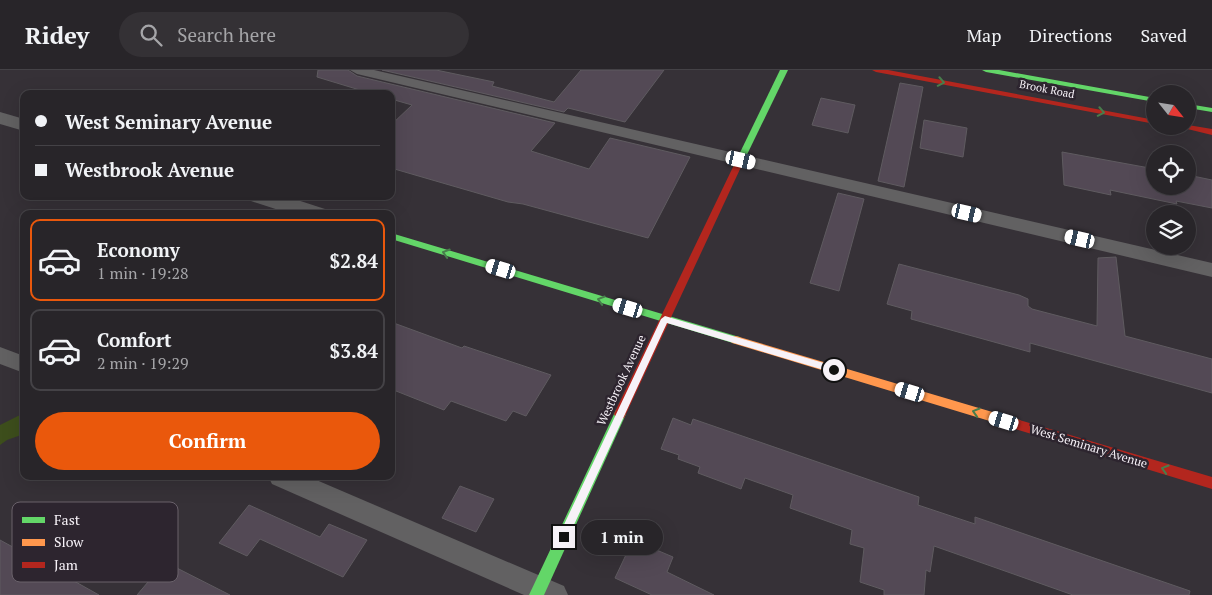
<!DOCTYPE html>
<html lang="en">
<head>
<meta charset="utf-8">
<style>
  :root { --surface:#282529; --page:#343135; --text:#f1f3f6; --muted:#a5a5a8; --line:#444246; --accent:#ea580c }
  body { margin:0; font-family:"PT Serif",serif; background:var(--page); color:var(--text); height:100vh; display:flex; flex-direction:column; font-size:19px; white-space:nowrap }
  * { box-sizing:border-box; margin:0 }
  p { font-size:16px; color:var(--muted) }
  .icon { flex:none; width:28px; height:28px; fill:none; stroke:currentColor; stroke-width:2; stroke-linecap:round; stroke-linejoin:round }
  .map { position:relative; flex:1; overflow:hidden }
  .sheet { position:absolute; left:20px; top:140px; width:375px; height:270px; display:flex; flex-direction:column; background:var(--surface); border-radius:10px; box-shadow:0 5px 20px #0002,0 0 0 1px var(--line) }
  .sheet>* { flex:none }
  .banner { position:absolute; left:20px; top:20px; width:375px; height:110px; border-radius:10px; box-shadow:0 5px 20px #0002,0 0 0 1px var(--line); display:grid; align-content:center; height:110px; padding:0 15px; background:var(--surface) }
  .needle { width:32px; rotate:120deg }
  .controls { position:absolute; left:1146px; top:15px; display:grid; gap:10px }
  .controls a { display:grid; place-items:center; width:50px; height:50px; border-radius:50%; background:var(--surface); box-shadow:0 5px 20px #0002,0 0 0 1px var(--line); font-size:25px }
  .end { position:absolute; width:22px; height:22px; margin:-11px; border:6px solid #f7f2f8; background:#111; box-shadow:0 0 0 2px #111 }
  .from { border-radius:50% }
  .bubble { position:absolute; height:35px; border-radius:18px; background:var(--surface); box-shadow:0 5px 20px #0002,0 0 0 1px var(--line); font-size:16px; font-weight:700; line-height:35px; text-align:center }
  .car { position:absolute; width:15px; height:30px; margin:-15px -8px; border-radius:6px; box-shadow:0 0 4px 1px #0007; background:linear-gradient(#fff 24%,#345 0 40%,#fff 0 76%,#345 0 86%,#fff 0) }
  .banner b { display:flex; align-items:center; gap:18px; height:48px; font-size:19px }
  .banner b+b { border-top:1px solid var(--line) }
  .banner i { width:12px; height:12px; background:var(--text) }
  ul { padding:9px 0 0; list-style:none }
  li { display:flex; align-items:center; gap:15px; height:82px; margin:0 10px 8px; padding:0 5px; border:2px solid var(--line); border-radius:10px }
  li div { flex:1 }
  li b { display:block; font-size:19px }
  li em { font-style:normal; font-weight:700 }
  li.current { border-color:var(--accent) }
  li>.icon { width:45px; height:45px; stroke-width:1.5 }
  .cta { display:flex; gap:10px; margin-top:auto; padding:10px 15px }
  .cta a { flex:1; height:58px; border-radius:30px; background:var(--accent); color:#fff; font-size:20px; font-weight:700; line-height:58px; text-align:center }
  header { display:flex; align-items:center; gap:30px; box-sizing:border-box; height:70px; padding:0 25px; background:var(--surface); border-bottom:1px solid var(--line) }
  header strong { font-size:24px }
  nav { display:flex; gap:28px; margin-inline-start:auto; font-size:18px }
  .search { width:350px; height:45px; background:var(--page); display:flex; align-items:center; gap:12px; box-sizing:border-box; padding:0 18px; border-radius:28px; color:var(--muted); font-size:19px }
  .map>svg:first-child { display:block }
  .water { fill:#3d4e1c }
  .building { fill:#534955; stroke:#5f5b60 }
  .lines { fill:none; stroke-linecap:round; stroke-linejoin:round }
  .lane { fill:#626162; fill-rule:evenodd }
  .street { fill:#626162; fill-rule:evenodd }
  .fast { fill:#63d668; fill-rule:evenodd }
  .slow { fill:#ff974d; fill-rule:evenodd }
  .jam { fill:#b3261e; fill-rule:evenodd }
  .oneway { stroke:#487e4c }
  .route { fill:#f7f2f8 }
  .labels { text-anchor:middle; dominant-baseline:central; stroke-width:5; stroke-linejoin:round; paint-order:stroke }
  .far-street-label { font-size:11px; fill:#f7f2f8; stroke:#2d252f }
  .street-label { font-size:12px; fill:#f7f2f8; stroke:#2d252f }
  .key { fill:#2d252f; stroke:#6a626b; stroke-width:1 }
  .key-label { font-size:14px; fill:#f7f2f8 }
</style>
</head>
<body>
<header>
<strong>Ridey</strong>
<div class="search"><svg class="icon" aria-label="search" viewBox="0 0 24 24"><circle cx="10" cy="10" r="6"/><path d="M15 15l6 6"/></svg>Search here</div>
<nav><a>Map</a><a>Directions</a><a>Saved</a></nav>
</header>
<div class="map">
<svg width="1212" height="525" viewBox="0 0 1212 525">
  <rect width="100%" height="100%" fill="#363137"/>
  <polygon class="water" points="24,343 24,364 7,370 0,375 0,355"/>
  <g class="building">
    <polygon points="318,0 348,0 357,6 555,53 531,81 589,99 610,68 690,87 648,168 523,134 508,132 391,98 391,55 412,35 391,29 391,24 373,24 317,7"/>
    <polygon points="382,0 436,0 494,12 492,16 554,32 581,0 664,0 625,52 568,38 564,42"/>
    <polygon points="900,13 923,17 904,117 878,111"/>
    <polygon points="821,28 855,35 848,63 812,55"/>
    <polygon points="924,50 967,58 963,87 920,78"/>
    <polygon points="1062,82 1155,99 1155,116 1188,116 1188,105 1212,110 1212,138 1176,131 1177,134 1110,120 1111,125 1064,115"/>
    <polygon points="838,123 864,129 839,221 810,213"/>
    <polygon points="1116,187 1125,266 1212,289 1212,323 1030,273 1030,282 911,249 912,241 887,234 899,194 1019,225 1028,229 1028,236 1032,239 1097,256 1098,188"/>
    <polygon points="391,252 462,278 464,276 551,305 526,346 513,341 506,351 451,331 444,340 391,319"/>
    <polygon points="673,348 691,355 693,349 919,427 918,435 975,454 975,447 1190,521 1189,525 1073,525 934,476 930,502 926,500 924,525 884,525 884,520 860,512 864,478 850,474 852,460 790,438 793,425 745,408 741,419 698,403 700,397 678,389 679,385 661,379"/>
    <polygon points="460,416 494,429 476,462 442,448"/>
    <polygon points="249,435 320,467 329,454 367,470 343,507 260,469 247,486 219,473"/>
    <polygon points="0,470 51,498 67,481 87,497 74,511 99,525 0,525"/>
    <polygon points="633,470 673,487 667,502 714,525 652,525 615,508"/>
    <polygon points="165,492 230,525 137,525"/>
  </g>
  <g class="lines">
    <g class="lane">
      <polygon points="350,0 374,0 1212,193 1212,207 357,4"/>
      <polygon points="0,277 24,286 24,303 0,294"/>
      <polygon points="268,406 307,406 564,516 568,525 524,525 272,414"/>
    </g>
    <g class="street">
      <polygon points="0,42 24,49 24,61 0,54"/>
      <polygon points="248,126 285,126 325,139 329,144 291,144 251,131"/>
    </g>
    <g class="fast">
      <polygon points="780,0 788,0 741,97 737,100 734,99 733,97"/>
      <polygon points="982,0 999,0 1155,28 1155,32 986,2"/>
      <polygon points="1188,34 1212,38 1212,42 1188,38"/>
      <polygon points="391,163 736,266 740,267 742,270 740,273 736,274 391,169"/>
      <polygon points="620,339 624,340 626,344 544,525 529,525 616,340"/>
    </g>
    <polygon class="slow" points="736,266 1016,349 1020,350 1022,354 1020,358 1016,359 732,273 730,270 732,267"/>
    <g class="jam">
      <polygon points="872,0 888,0 1155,50 1155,54 876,2"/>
      <polygon points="1188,55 1212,59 1212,65 1175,56"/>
      <polygon points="737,94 741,97 626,344 624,348 620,349 616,348 614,344 733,97"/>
      <polygon points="1016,349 1212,407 1212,419 1012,358 1010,354 1012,350"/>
    </g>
  </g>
  <defs><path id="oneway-chevron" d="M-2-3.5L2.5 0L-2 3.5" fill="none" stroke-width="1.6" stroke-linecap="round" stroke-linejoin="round" transform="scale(1.25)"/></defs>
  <g class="oneway">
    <use href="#oneway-chevron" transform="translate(941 12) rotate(11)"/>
    <use href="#oneway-chevron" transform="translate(1101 42) rotate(11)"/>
    <use href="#oneway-chevron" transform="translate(446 183) rotate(-163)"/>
    <use href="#oneway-chevron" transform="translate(601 230) rotate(-163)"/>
    <use href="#oneway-chevron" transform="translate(976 342) rotate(-163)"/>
    <use href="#oneway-chevron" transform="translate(1165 399) rotate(-163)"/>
  </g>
  <polygon class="route" points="665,246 834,296 839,300 834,303 667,253 567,470 560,470 560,463 661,249"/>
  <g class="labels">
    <g class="far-street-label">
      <text transform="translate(1047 19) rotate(11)">Brook Road</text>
    </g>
    <g class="street-label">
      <text transform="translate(621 310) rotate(-65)">Westbrook Avenue</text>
      <text transform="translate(1089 376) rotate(17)">West Seminary Avenue</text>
    </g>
  </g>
  <rect x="12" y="432" width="166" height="80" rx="8" class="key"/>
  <rect x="22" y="447" width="23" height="6" fill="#63d668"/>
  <rect x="22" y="469" width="23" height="7" fill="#ff974d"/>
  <rect x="22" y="492" width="23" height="6" fill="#b3261e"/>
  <g class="key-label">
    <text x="54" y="455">Fast</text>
    <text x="54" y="477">Slow</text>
    <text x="54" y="500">Jam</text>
  </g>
</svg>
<div class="controls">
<a><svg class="needle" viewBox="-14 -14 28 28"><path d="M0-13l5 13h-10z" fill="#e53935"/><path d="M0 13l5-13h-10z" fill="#a5a5a8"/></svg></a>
<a><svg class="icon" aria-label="locate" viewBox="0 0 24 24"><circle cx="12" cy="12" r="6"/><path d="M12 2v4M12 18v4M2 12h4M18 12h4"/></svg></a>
<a><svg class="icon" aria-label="layers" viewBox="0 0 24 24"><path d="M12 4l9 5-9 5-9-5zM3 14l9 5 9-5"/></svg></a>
</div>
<i class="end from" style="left:834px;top:300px"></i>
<i class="end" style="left:564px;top:467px"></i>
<div class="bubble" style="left:581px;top:450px;width:82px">1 min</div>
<i class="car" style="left:741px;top:90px;rotate:103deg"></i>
<i class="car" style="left:967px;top:143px;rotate:103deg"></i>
<i class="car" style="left:1080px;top:169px;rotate:283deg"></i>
<i class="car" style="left:501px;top:199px;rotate:287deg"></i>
<i class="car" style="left:628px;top:238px;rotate:287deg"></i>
<i class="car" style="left:910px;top:322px;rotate:287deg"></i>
<i class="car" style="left:1004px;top:351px;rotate:287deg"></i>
<div class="banner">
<b><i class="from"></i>West Seminary Avenue</b>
<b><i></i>Westbrook Avenue</b>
</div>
<section class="sheet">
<ul>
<li class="current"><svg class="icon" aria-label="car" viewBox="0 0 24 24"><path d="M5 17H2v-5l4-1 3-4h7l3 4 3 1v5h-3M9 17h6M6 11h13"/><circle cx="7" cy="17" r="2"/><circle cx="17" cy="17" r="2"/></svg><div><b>Economy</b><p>1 min · 19:28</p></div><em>$2.84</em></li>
<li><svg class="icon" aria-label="car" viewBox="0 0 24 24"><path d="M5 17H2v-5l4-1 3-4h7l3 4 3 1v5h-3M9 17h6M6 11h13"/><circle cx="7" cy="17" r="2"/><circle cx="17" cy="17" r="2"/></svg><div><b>Comfort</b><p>2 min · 19:29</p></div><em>$3.84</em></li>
</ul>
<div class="cta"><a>Confirm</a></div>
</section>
</div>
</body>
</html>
